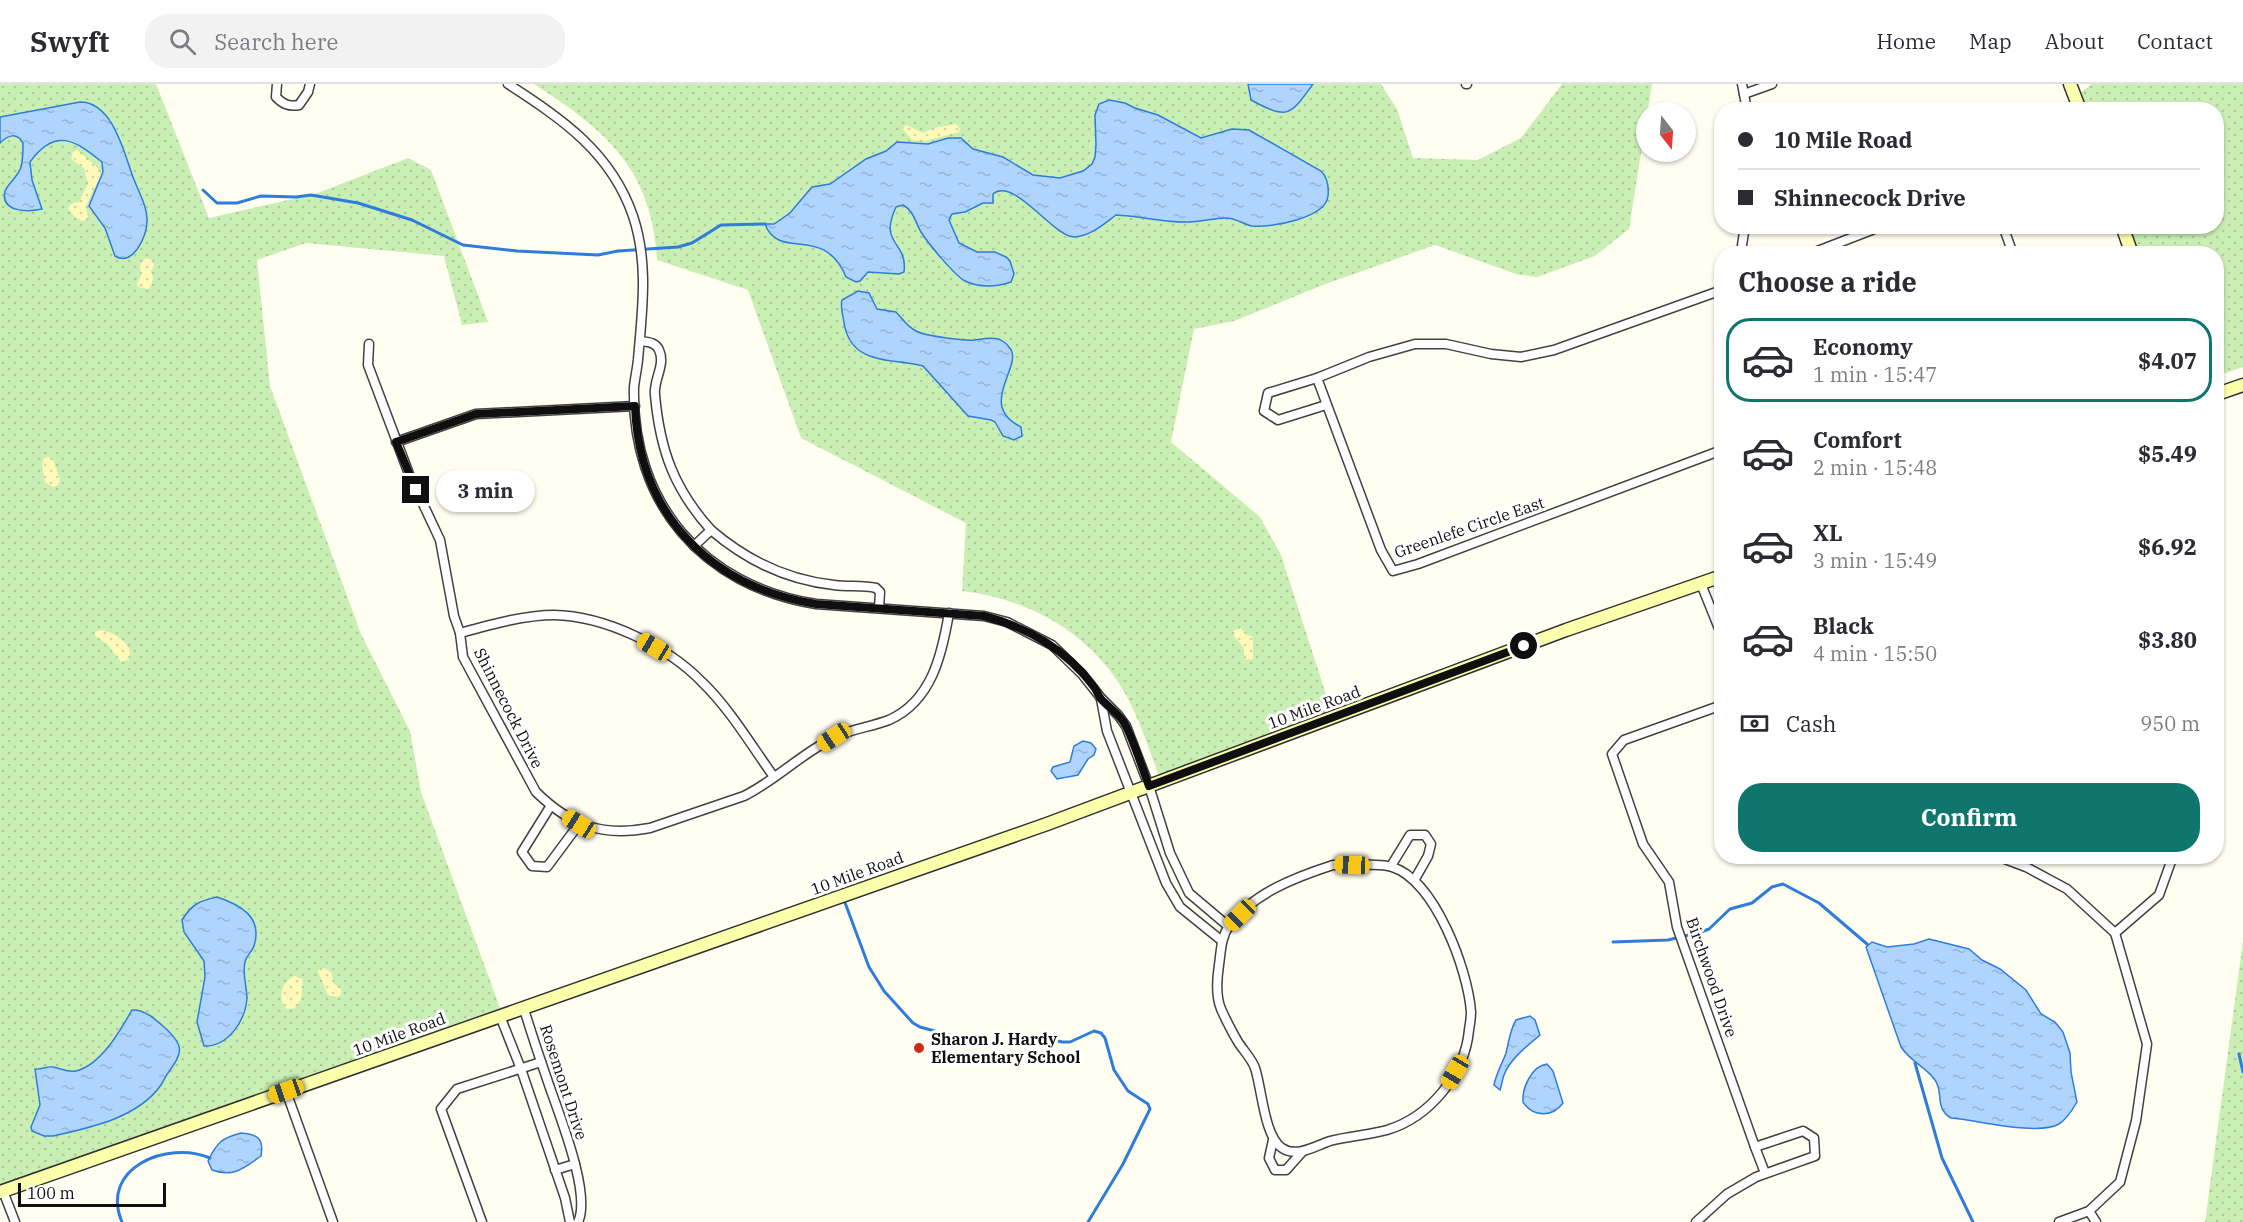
<!DOCTYPE html>
<html lang="en">
<head>
<meta charset="utf-8">
<style>
  :root { --surface:#fff; --page:#f2f2f3; --text:#2b2b33; --muted:#7c7c81; --line:#e1e1e2; --accent:#0f766e }
  body { margin:0; font-family:"IBM Plex Serif",serif; background:var(--page); color:var(--text); height:100vh; display:flex; flex-direction:column; font-size:22px; white-space:nowrap }
  * { box-sizing:border-box; margin:0 }
  p { font-size:20px; color:var(--muted) }
  .icon { flex:none; width:33px; height:33px; fill:none; stroke:currentColor; stroke-width:2; stroke-linecap:round; stroke-linejoin:round }
  .map { position:relative; flex:1; overflow:hidden }
  .details { position:absolute; left:1714px; top:162px; width:510px; height:618px; display:flex; flex-direction:column; background:var(--surface); border-radius:24px; box-shadow:0 2px 4px #0004 }
  .details>* { flex:none }
  .hud { position:absolute; left:1714px; top:18px; width:510px; height:132px; border-radius:24px; box-shadow:0 2px 4px #0004; display:grid; align-content:center; height:132px; padding:0 24px; background:var(--surface) }
  .needle { width:39px; rotate:163deg }
  .controls { position:absolute; left:1636px; top:18px; display:grid; gap:12px }
  .controls a { display:grid; place-items:center; width:60px; height:60px; border-radius:50%; background:var(--surface); box-shadow:0 2px 4px #0004; font-size:30px }
  .scale { position:absolute; left:18px; bottom:15px; width:148px; box-sizing:border-box; padding-left:6px; border:3px solid #0f0f0f; border-top:0; font-size:16px; line-height:21px; white-space:nowrap; color:#0f0f0f; -webkit-text-stroke:4px #fff; paint-order:stroke }
  .end { position:absolute; width:27px; height:27px; margin:-14px; border:8px solid #0f0f0f; background:#fff; box-shadow:0 0 0 3px #fff }
  .from { border-radius:50% }
  .bubble { position:absolute; height:42px; border-radius:21px; background:var(--surface); box-shadow:0 2px 4px #0004; font-size:20px; font-weight:700; line-height:42px; text-align:center }
  .car { position:absolute; width:18px; height:36px; margin:-18px -9px; border-radius:8px; box-shadow:0 0 4px 2px #0007; background:linear-gradient(#f5c518 24%,#345 0 40%,#f5c518 0 76%,#345 0 86%,#f5c518 0) }
  .hud b { display:flex; align-items:center; gap:21px; height:57px; font-size:22px }
  .hud b+b { border-top:2px solid var(--line) }
  .hud i { width:15px; height:15px; background:var(--text) }
  ul { padding:0; list-style:none }
  li { display:flex; align-items:center; gap:18px; height:84px; margin:0 12px 9px; padding:0 12px; border:3px solid transparent; border-radius:24px }
  li div { flex:1 }
  li b { display:block; font-size:22px }
  li em { font-style:normal; font-weight:700 }
  li.on { border-color:var(--accent) }
  li>.icon { width:54px; height:54px; stroke-width:1.5 }
  h2 { padding:0 24px; font-size:27px; line-height:72px }
  .pay { display:flex; align-items:center; gap:15px; height:66px; padding:0 24px; font-size:22px }
  .pay p { margin-inline-start:auto }
  .action { display:flex; gap:12px; margin-top:auto; padding:12px 24px }
  .action a { flex:1; height:69px; border-radius:24px; background:var(--accent); color:#fff; font-size:24px; font-weight:700; line-height:69px; text-align:center }
  header { display:flex; align-items:center; gap:36px; box-sizing:border-box; height:84px; padding:0 30px; background:var(--surface); border-bottom:2px solid var(--line) }
  header strong { font-size:28px }
  nav { display:flex; gap:33px; margin-inline-start:auto; font-size:21px }
  .search { width:420px; height:54px; background:var(--page); display:flex; align-items:center; gap:15px; box-sizing:border-box; padding:0 21px; border-radius:24px; color:var(--muted); font-size:22px }
  .map>svg:first-child { display:block }
  .grass { fill:url(#grass-dots) }
  .sand { fill:url(#sand-dots) }
  .water { fill:url(#water-ripples); stroke:#2e7cdc; stroke-width:1.5 }
  .lines { fill:none; stroke-linecap:round; stroke-linejoin:round }
  .stream { stroke:#2e7cdc; stroke-width:3 }
  .street-casing { stroke:#424242; stroke-width:11 }
  .secondary-casing { stroke:#313131; stroke-width:15 }
  .street { stroke:#fff; stroke-width:8 }
  .secondary { stroke:#fbffac; stroke-width:12 }
  .route { stroke:#0f0f0f; stroke-width:8 }
  .poi-dot { fill:#cf2a17; stroke:#fff; stroke-width:2 }
  .labels { text-anchor:middle; dominant-baseline:central; stroke-width:6; stroke-linejoin:round; paint-order:stroke }
  .street-label { font-size:16px; fill:#0f0f0f; stroke:#fff }
  .poi-label { font-size:16px; font-weight:bold; fill:#0f0f0f; stroke:#fff; text-anchor:start }
</style>
</head>
<body>
<header>
<strong>Swyft</strong>
<div class="search"><svg class="icon" aria-label="search" viewBox="0 0 24 24"><circle cx="10" cy="10" r="6"/><path d="M15 15l6 6"/></svg>Search here</div>
<nav><a>Home</a><a>Map</a><a>About</a><a>Contact</a></nav>
</header>
<div class="map">
<svg width="2243" height="1138" viewBox="0 0 2243 1138">
  <defs>
    <pattern id="grass-dots" width="8" height="8" patternUnits="userSpaceOnUse" patternTransform="scale(1.5)"><rect width="8" height="8" fill="#caefb5"/><path d="M2 2h.1M6 6h.1" fill="none" stroke="#accc9a" stroke-width="1.8" stroke-linecap="round"/></pattern>
    <pattern id="sand-dots" width="8" height="8" patternUnits="userSpaceOnUse" patternTransform="scale(1.5)"><rect width="8" height="8" fill="#fffab9"/><path d="M2 2h.1M6 6h.1" fill="none" stroke="#d9d59e" stroke-width="1.8" stroke-linecap="round"/></pattern>
    <pattern id="water-ripples" width="26" height="14" patternUnits="userSpaceOnUse" patternTransform="scale(1.5)"><rect width="26" height="14" fill="#afd4fd"/><path d="M2 4q2-2 4 0t4 0M15 11q2-2 4 0t4 0" fill="none" stroke="#95b5d8"/></pattern>
  </defs>
  <rect width="100%" height="100%" fill="#fffef1"/>
  <g class="grass">
    <polygon points="0,0 156,0 209,134 315,110 408,74 431,86 488,238 462,241 444,172 306,159 257,176 270,302 361,550 410,647 421,708 500,924 0,1101"/>
    <path d="M534,0H1381L1397,25L1413,74L1478,76L1521,54L1562,0H1652L1629,145L1595,172L1537,193L1516,190L1435,161L1323,201L1234,237L1194,245L1171,358L1260,433L1281,471L1332,629L1159,692C1149,665 1140,637 1126,611C1092,550 1030,515 962,507L966,439L801,354L748,206L657,176C652,84 605,46 534,0Z"/>
    <polygon points="2092,0 2243,0 2243,283 2217,292 2217,170 2133,169 2123,143 2217,142 2217,26 2081,25 2076,12"/>
    <polygon points="2243,857 2243,1138 2205,1138"/>
  </g>
  <g class="sand">
    <polygon points="956,40 960,45 959,48 925,57 912,56 903,45 906,41 923,49 935,44"/>
    <polygon points="77,66 98,84 101,90 86,122 88,135 82,137 75,133 68,125 71,120 79,118 88,100 84,84 71,75 73,68"/>
    <polygon points="145,174 152,176 154,181 151,187 153,194 151,202 148,205 139,203 137,200 141,192 140,181"/>
    <polygon points="50,373 54,378 60,396 58,401 53,403 45,398 42,381 44,374"/>
    <path d="M1241,544L1247,551L1253,553V575L1246,576C1243,571 1245,567 1243,563C1239,556 1234,556 1233,547Z"/>
    <path d="M102,546C114,549 135,560 129,575L121,578L107,560L95,552V548Z"/>
    <polygon points="324,884 331,888 334,900 341,905 341,910 337,913 328,911 318,888 319,885"/>
    <path d="M295,892L303,896L301,915L295,924L287,925C276,915 282,897 295,892Z"/>
  </g>
  <g class="water">
    <path d="M1248,0H1313C1290,32 1288,36 1251,16Z"/>
    <path d="M1109,16L1125,19L1135,24L1158,31L1201,54L1232,45L1249,46L1321,87C1328,94 1329,102 1328,112C1326,134 1271,144 1252,142C1243,140 1235,134 1226,134C1213,134 1201,138 1189,138C1165,139 1140,132 1116,131C1105,139 1091,152 1075,153C1055,155 1014,92 993,110V119H983L965,128L952,130L949,136L959,159L977,168H995L1006,173L1010,177L1014,190L1011,198C997,203 979,204 965,197C955,192 927,158 921,148C915,138 914,127 903,121L896,123C878,162 908,156 904,188L899,190L868,188L860,197L856,198L846,193C824,139 779,178 765,140H774L790,129L812,103L830,100L866,75L886,67L897,58L928,60L948,54H961L973,65L1003,73L1033,91L1060,94L1083,87L1092,80L1095,73L1096,61L1095,31L1099,20Z"/>
    <path d="M80,18C113,18 124,69 133,93C138,107 148,123 147,138C147,152 133,183 115,172L105,144L89,122L103,88L102,78C75,56 55,43 30,78L32,96L42,125C29,128 0,129 5,107C9,98 18,93 21,83C23,76 23,67 23,59C17,48 8,51 0,59V33Z"/>
    <path d="M858,207L869,209L877,225L896,228C903,235 906,242 916,247C925,252 964,257 975,256C982,255 991,253 998,255C1002,256 1007,260 1009,263C1026,281 975,320 1021,343L1022,352L1014,356L1003,352L995,338L991,336L968,332L923,282C892,274 851,282 844,239C843,231 840,223 842,216Z"/>
    <polygon points="1083,657 1091,659 1096,665 1094,671 1088,675 1078,691 1057,695 1051,687 1053,683 1070,678 1074,662"/>
    <path d="M217,813C241,821 263,833 254,862C252,868 246,872 245,878C242,890 247,903 247,915C245,937 228,963 204,962L197,938L205,893L204,877L184,848L182,836C192,820 199,817 217,813Z"/>
    <path d="M1929,855L1969,865L1982,876L2000,885L2026,906L2041,930L2055,938L2063,948L2070,969L2071,988L2077,1018C2073,1025 2067,1035 2059,1040C2037,1052 1978,1036 1951,1034C1934,1024 1944,1008 1935,996C1927,984 1911,978 1901,963L1866,863L1872,858L1887,863L1914,860Z"/>
    <path d="M132,926C144,925 155,935 164,943C185,962 183,968 168,989C165,993 163,998 161,1001C138,1034 89,1044 53,1052H44L32,1047L31,1043L40,1021L35,985C41,986 47,982 53,983C60,984 68,989 76,987C101,981 120,947 132,926Z"/>
    <path d="M1530,932L1535,936L1540,951C1527,962 1510,975 1504,991C1502,996 1502,1001 1500,1006L1494,1001C1496,990 1502,980 1506,969C1509,957 1510,946 1516,936Z"/>
    <path d="M1547,980L1553,987L1563,1019C1552,1034 1533,1033 1523,1018C1522,1003 1532,982 1547,980Z"/>
    <path d="M241,1049C258,1050 264,1055 261,1072C244,1084 233,1094 212,1086L208,1077C217,1058 222,1054 241,1049Z"/>
  </g>
  <g class="lines">
    <g class="stream">
      <polyline points="203,106 217,119 237,119 261,112 296,113 311,111 358,119 412,136 463,161 517,167 598,171 618,167 678,163 692,159 721,141 765,140"/>
      <polyline points="836,802 840,811"/>
      <polyline points="844,816 869,883 884,907 913,939 920,943 960,954 993,959 1016,960 1047,954 1062,958 1070,958 1094,947 1101,949 1105,954 1114,986 1128,1007 1148,1020 1150,1025 1123,1080 1088,1138"/>
      <polyline points="1613,858 1668,856 1701,848 1709,845 1730,825 1752,819 1772,803 1783,800 1819,819 1867,860"/>
      <polyline points="2239,970 2243,988"/>
      <polyline points="1915,979 1942,1074 1973,1138"/>
      <path d="M122,1138C99,1084 167,1056 210,1074"/>
    </g>
    <defs>
      <g id="street">
        <path d="M277,0L276,13C283,20 289,23 299,21L308,8L310,0"/>
        <path d="M508,0C562,35 611,68 633,132C649,180 642,227 638,276C637,285 635,294 634,303C631,419 703,502 816,520L984,532L1007,538L1052,561L1082,590L1101,614L1118,631L1126,642L1149,702L1170,769L1189,809L1228,842"/>
        <polyline points="1466,0 1467,0"/>
        <polyline points="1742,0 1747,26"/>
        <polyline points="1744,10 1772,0"/>
        <polyline points="2003,142 2013,170"/>
        <polyline points="1743,170 1742,161 1745,142"/>
        <polyline points="1810,170 1882,142"/>
        <polyline points="1722,206 1554,266 1521,273 1491,270 1446,260 1415,260 1369,273 1317,294 1381,466 1393,487 1418,480 1722,366"/>
        <path d="M640,257C647,258 656,258 659,266C666,281 653,296 655,311C660,366 674,405 711,446"/>
        <path d="M369,260L368,281L409,390L440,456L454,532L460,549L463,573L536,708C571,742 602,753 650,744L744,712C776,696 801,670 833,654C850,645 871,643 889,636C932,617 942,570 949,529"/>
        <polyline points="1317,294 1268,309 1264,327 1278,336 1326,321"/>
        <polyline points="396,358 476,330 635,322"/>
        <path d="M694,462L711,446C746,476 787,496 834,501C848,503 862,501 876,504L880,508L879,524"/>
        <polyline points="1701,500 1722,552"/>
        <path d="M460,549C489,541 524,531 554,531C605,532 667,562 702,598C730,625 751,661 774,693"/>
        <polyline points="1101,615 1107,647 1166,799 1180,823 1222,857"/>
        <polyline points="550,723 522,768 532,782 547,783 579,740"/>
        <polyline points="1997,772 2026,783 2067,805 2115,849 2147,960 2136,1037 2120,1098 2089,1127 2059,1138"/>
        <path d="M1333,781C1348,781 1379,779 1392,783C1435,796 1468,886 1471,928C1471,934 1470,940 1469,946C1465,990 1430,1033 1387,1046C1369,1051 1349,1052 1330,1057C1315,1062 1297,1074 1282,1064C1264,1052 1262,1005 1255,984C1252,975 1243,966 1238,958C1232,948 1226,936 1221,925C1216,913 1217,894 1219,881C1221,867 1221,853 1229,842C1253,809 1296,793 1333,781Z"/>
        <polyline points="1391,782 1410,751 1425,751 1431,760 1428,772 1415,795"/>
        <polyline points="2115,849 2159,811 2173,772"/>
        <path d="M524,925C531,948 539,972 547,995C557,1026 592,1109 578,1138"/>
        <polyline points="500,932 521,985 565,1114 570,1138"/>
        <polyline points="286,1007 333,1138"/>
        <polyline points="1273,1056 1269,1074 1275,1086 1286,1086 1303,1067"/>
        <polyline points="1755,1063 1765,1089"/>
        <polyline points="555,1086 575,1080"/>
        <polyline points="3,1107 15,1138"/>
        <polyline points="2089,1127 2096,1138"/>
        <polyline points="482,1138 441,1025 457,1005 541,978"/>
        <polyline points="1696,1138 1727,1110 1756,1093 1815,1072 1814,1054 1803,1047 1755,1063 1677,843 1669,798 1643,760 1612,670 1624,656 1722,621"/>
      </g>
      <g id="secondary">
        <polyline points="2070,0 2080,26"/>
        <polyline points="2122,142 2132,170"/>
        <polyline points="2217,310 2243,301"/>
        <polyline points="0,1108 1047,740 1566,546 1722,492"/>
      </g>
    </defs>
    <use href="#street" class="street-casing"/>
    <use href="#secondary" class="secondary-casing"/>
    <use href="#street" class="street"/>
    <use href="#secondary" class="secondary"/>
  </g>
  <g class="lines">
    <path class="route" d="M416,406L396,358L476,330L635,322C639,431 711,503 816,520L984,532C1027,543 1067,566 1094,603C1097,607 1098,611 1101,615C1109,624 1120,630 1126,642C1135,661 1142,683 1149,702L1524,562"/>
  </g>
  <circle class="poi-dot" cx="919" cy="964" r="6"/>
  <g class="labels">
    <g class="street-label">
      <text transform="translate(1469 443) rotate(-19)">Greenlefe Circle East</text>
      <text transform="translate(1314 623) rotate(-20)">10 Mile Road</text>
      <text transform="translate(509 624) rotate(63)">Shinnecock Drive</text>
      <text transform="translate(857 789) rotate(-20)">10 Mile Road</text>
      <text transform="translate(1712 893) rotate(71)">Birchwood Drive</text>
      <text transform="translate(399 950) rotate(-20)">10 Mile Road</text>
      <text transform="translate(564 998) rotate(72)">Rosemont Drive</text>
    </g>
    <g class="poi-label">
      <text x="931" y="955">Sharon J. Hardy<tspan x="931" dy="18">Elementary School</tspan></text>
    </g>
  </g>
</svg>
<div class="controls">
<a><svg class="needle" viewBox="-14 -14 28 28"><path d="M0-13l5 13h-10z" fill="#e53935"/><path d="M0 13l5-13h-10z" fill="#7c7c81"/></svg></a>
</div>
<div class="scale">100 m</div>
<i class="end from" style="left:1524px;top:562px"></i>
<i class="end" style="left:416px;top:406px"></i>
<div class="bubble" style="left:436px;top:386px;width:99px">3 min</div>
<i class="car" style="left:654px;top:563px;rotate:300deg"></i>
<i class="car" style="left:834px;top:653px;rotate:237deg"></i>
<i class="car" style="left:579px;top:740px;rotate:302deg"></i>
<i class="car" style="left:1352px;top:781px;rotate:272deg"></i>
<i class="car" style="left:1240px;top:831px;rotate:225deg"></i>
<i class="car" style="left:1455px;top:988px;rotate:210deg"></i>
<i class="car" style="left:286px;top:1007px;rotate:251deg"></i>
<div class="hud">
<b><i class="from"></i>10 Mile Road</b>
<b><i></i>Shinnecock Drive</b>
</div>
<section class="details">
<h2>Choose a ride</h2>
<ul>
<li class="on"><svg class="icon" aria-label="car" viewBox="0 0 24 24"><path d="M5 17H2v-5l4-1 3-4h7l3 4 3 1v5h-3M9 17h6M6 11h13"/><circle cx="7" cy="17" r="2"/><circle cx="17" cy="17" r="2"/></svg><div><b>Economy</b><p>1 min · 15:47</p></div><em>$4.07</em></li>
<li><svg class="icon" aria-label="car" viewBox="0 0 24 24"><path d="M5 17H2v-5l4-1 3-4h7l3 4 3 1v5h-3M9 17h6M6 11h13"/><circle cx="7" cy="17" r="2"/><circle cx="17" cy="17" r="2"/></svg><div><b>Comfort</b><p>2 min · 15:48</p></div><em>$5.49</em></li>
<li><svg class="icon" aria-label="car" viewBox="0 0 24 24"><path d="M5 17H2v-5l4-1 3-4h7l3 4 3 1v5h-3M9 17h6M6 11h13"/><circle cx="7" cy="17" r="2"/><circle cx="17" cy="17" r="2"/></svg><div><b>XL</b><p>3 min · 15:49</p></div><em>$6.92</em></li>
<li><svg class="icon" aria-label="car" viewBox="0 0 24 24"><path d="M5 17H2v-5l4-1 3-4h7l3 4 3 1v5h-3M9 17h6M6 11h13"/><circle cx="7" cy="17" r="2"/><circle cx="17" cy="17" r="2"/></svg><div><b>Black</b><p>4 min · 15:50</p></div><em>$3.80</em></li>
</ul>
<div class="pay"><svg class="icon" aria-label="cash" viewBox="0 0 24 24"><path d="M3 7h18v10H3z"/><circle cx="12" cy="12" r="2"/></svg>Cash<p>950 m</p></div>
<div class="action"><a>Confirm</a></div>
</section>
</div>
</body>
</html>
